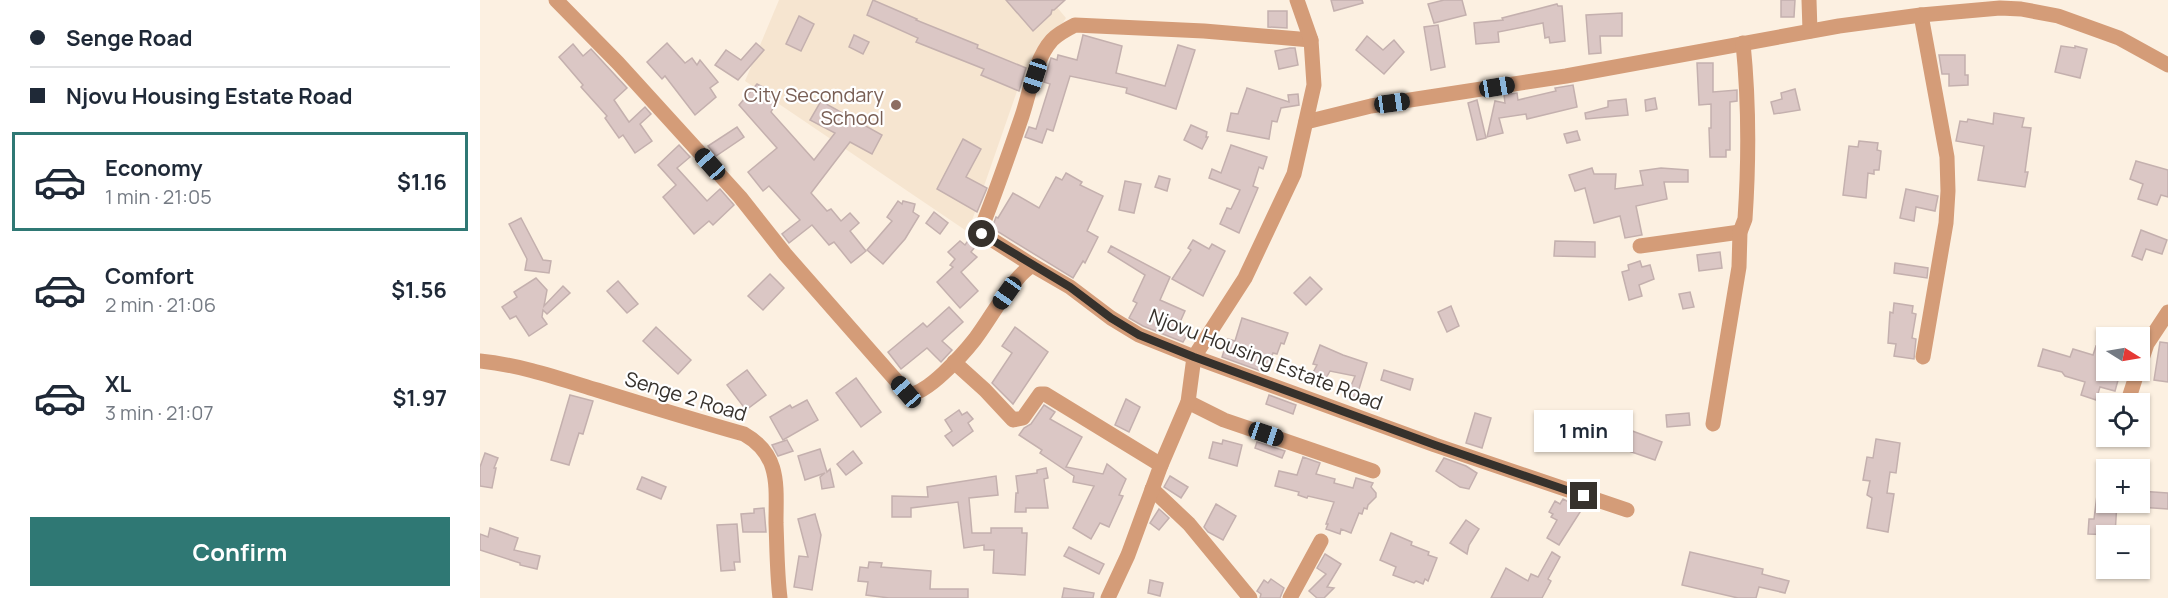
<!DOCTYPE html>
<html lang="en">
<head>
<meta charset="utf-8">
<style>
  :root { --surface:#fff; --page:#f6f6f7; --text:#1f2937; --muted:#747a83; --line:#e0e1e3; --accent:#2f7874 }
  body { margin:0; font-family:Manrope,sans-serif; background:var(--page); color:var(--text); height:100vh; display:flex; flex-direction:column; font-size:22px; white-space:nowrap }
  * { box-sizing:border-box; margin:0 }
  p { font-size:20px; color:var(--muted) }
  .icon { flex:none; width:33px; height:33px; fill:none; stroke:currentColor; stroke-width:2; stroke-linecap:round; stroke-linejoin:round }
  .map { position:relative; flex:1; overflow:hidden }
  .drawer { display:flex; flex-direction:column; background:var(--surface); width:480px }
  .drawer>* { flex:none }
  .banner { display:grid; align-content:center; height:132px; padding:0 30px; background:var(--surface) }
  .needle { width:39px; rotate:101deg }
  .tools { position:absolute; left:1616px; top:327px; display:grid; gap:12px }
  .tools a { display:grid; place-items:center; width:54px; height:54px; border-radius:0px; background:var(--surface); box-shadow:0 2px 4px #0004; font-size:30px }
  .end { position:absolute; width:27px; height:27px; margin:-14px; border:8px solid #36312c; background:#fff; box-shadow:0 0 0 3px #fff }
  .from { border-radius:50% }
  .bubble { position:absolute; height:42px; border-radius:0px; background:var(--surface); box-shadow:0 2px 4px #0004; font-size:20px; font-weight:700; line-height:42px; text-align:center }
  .car { position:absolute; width:18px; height:36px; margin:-18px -9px; border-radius:8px; box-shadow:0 0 4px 2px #0007; background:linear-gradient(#222 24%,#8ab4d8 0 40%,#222 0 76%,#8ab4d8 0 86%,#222 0) }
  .banner b { display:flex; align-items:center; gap:21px; height:57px; font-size:22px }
  .banner b+b { border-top:2px solid var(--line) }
  .banner i { width:15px; height:15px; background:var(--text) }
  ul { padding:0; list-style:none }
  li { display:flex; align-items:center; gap:18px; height:99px; margin:0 12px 9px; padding:0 18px; border:3px solid transparent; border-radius:0px }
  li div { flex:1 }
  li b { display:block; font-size:22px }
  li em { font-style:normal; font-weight:700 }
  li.selected { border-color:var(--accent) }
  li>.icon { width:54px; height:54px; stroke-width:1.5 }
  .button { display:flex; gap:12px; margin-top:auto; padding:12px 30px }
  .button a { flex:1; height:69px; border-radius:0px; background:var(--accent); color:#fff; font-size:24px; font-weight:700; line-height:69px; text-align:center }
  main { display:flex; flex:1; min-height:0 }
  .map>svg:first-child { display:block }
  .built { fill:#f6e5d0 }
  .building { fill:#dbc7c5; stroke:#c4b0ae; stroke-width:1.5 }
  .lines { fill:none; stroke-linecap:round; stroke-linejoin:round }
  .minor { stroke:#d49c78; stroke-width:15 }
  .route { stroke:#36312c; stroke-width:8 }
  .education-dot { fill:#8d6e63; stroke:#fff; stroke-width:2 }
  .labels { text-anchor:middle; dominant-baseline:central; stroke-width:4.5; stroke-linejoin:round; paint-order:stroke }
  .education-label { font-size:20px; fill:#785e54; stroke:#fff; text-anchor:end }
  .street-label { font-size:20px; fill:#36312c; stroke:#fff }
</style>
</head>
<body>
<main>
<section class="drawer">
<div class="banner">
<b><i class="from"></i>Senge Road</b>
<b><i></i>Njovu Housing Estate Road</b>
</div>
<ul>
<li class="selected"><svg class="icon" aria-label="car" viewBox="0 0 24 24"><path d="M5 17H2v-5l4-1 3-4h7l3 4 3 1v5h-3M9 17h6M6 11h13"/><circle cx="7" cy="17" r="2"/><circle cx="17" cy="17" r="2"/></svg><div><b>Economy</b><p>1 min · 21:05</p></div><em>$1.16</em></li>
<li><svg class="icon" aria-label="car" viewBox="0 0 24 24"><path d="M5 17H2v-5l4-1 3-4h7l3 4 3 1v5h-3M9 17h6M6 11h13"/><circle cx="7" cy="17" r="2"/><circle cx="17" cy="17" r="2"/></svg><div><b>Comfort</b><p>2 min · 21:06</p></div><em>$1.56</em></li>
<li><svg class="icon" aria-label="car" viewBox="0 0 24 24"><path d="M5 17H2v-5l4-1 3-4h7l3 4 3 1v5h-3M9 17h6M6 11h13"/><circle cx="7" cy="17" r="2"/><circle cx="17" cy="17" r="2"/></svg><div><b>XL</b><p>3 min · 21:07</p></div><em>$1.97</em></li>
</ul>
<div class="button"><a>Confirm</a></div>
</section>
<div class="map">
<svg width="1688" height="598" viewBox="0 0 1688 598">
  <rect width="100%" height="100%" fill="#fcf0e1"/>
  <polygon class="built" points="299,0 571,0 586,18 565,49 543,74 488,232 265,81"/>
  <g class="building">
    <polygon points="393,0 437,19 436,20 498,45 497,48 546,68 539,91 501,75 504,69 436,42 438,38 387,15"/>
    <polygon points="526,0 585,0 574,10 572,10 571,14 553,31"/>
    <polygon points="851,0 882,0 883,3 854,11"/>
    <polygon points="964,0 982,0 986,15 954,23 948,4"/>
    <polygon points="1301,0 1315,0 1314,17 1301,17"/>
    <polygon points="1077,4 1078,6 1082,6 1085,41 1070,43 1069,37 1065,38 1063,23 1018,32 1019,42 996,44 994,23 1023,20 1022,18"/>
    <polygon points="788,11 807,11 807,28 788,27"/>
    <polygon points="1142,13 1142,36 1120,36 1121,53 1109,54 1106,15"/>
    <polygon points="319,16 334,24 321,51 306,44"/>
    <polygon points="958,25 965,67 951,70 944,27"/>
    <polygon points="374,35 389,42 383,54 369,47"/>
    <polygon points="603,35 642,46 636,73 685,86 698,45 715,50 696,109 646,93 647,88 590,76 573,131 567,129 562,143 545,137 549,127 556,129 570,84 564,82 571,58 577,60 578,55 597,60"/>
    <polygon points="887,36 903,50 914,40 924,52 904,74 876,50"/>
    <polygon points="187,43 205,63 212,58 217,65 220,60 238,82 230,88 236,97 215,115 185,76 182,79 167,62"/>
    <polygon points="276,43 284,50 258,80 235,65 246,50 261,60"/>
    <polygon points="93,44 103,56 111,49 147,88 134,100 149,122 165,107 171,114 160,124 172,141 155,153 143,135 139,138 125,118 127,116 101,87 103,85 79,57"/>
    <polygon points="1581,46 1595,48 1595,46 1607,49 1600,78 1575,72"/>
    <polygon points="810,48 815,48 818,65 799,69 795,51"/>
    <polygon points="1459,55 1485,55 1485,75 1488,75 1488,85 1469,86 1469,74 1462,74"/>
    <polygon points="1217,63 1233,63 1233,92 1257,90 1257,101 1250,102 1250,150 1246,150 1246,157 1230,157 1229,128 1231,128 1231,104 1219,105"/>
    <polygon points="277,84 300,96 291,112 334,160 355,133 330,120 341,101 402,135 392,154 370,142 331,193 347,211 351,209 361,221 370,213 379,223 370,231 386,251 371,263 354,242 349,245 332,225 309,243 302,234 320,220 289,186 283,191 268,172 297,148 259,105"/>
    <polygon points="1093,85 1097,107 1047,119 1046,114 1019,118 1023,133 1007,137 1015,101 1025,103 1024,95 1037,93 1038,100 1076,91 1075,88"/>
    <polygon points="767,88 809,102 808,95 818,94 819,105 801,108 797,122 792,121 789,139 747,131 751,113 758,114"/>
    <polygon points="1315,89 1320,110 1294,114 1291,102 1302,99 1301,93"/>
    <polygon points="1175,98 1177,109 1166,111 1165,100"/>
    <polygon points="1146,99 1148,115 1106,119 1105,113 1128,107 1128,101"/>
    <polygon points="997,100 1006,138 997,140 988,103"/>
    <polygon points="1514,113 1544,118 1542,127 1551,128 1545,172 1548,172 1545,187 1498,180 1504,146 1476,141 1480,121 1487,122 1488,119 1513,124"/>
    <polygon points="711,125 727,132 726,137 728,137 722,149 704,140"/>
    <polygon points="257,127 264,137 236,156 228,146"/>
    <polygon points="1097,131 1100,140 1087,143 1084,134"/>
    <polygon points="483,139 501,149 486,177 507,188 497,212 457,189"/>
    <polygon points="1379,141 1398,143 1397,150 1401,151 1399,170 1394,170 1394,174 1388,173 1386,198 1363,195 1369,146 1378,147"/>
    <polygon points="199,145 210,157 197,168 227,201 240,189 254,205 233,225 229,221 214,234 183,197 196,185 178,165"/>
    <polygon points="751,145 787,157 783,169 779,167 773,186 778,188 759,233 740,224 747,208 751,209 760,190 729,178 732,169 741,173"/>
    <polygon points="1656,161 1688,170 1688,197 1681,195 1677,205 1658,199 1663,184 1650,179"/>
    <polygon points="1112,168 1114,174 1136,174 1135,189 1163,185 1160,171 1181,168 1208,170 1208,182 1184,182 1187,199 1156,206 1162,235 1145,238 1140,216 1114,223 1105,188 1095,191 1089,175"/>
    <polygon points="586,173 602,182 600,185 623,196 607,231 618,237 605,263 603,261 593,278 512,228 516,217 518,218 533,193 559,208 576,177 582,180"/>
    <polygon points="679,176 690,179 687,191 675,187"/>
    <polygon points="645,181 661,184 654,213 639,210"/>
    <polygon points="1426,189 1458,196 1455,211 1436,207 1434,221 1420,218"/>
    <polygon points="418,201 422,204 423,201 435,204 433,212 439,216 425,239 403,264 387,250 412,221 407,217"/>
    <polygon points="454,212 468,223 460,234 446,223"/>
    <polygon points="41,218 63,260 71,261 69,273 45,270 47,259 29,224"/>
    <polygon points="1661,230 1687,240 1682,254 1666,249 1662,260 1652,256"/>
    <polygon points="493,234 498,243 491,252 497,257 481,272 498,291 480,308 457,282 473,267 470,265 475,259 468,252 480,241 485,245"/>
    <polygon points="713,240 729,249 732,244 745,251 723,296 692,279 711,250 708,248"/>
    <polygon points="1075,241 1115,242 1115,257 1074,256"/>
    <polygon points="631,246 690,277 680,300 705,311 697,329 707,335 703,342 663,326 649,318 657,303 653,301 665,275 628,252"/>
    <polygon points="1240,252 1242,268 1219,271 1217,255"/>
    <polygon points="1160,261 1162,267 1170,265 1174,279 1159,285 1162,296 1149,300 1142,272 1149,270 1148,265"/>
    <polygon points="1415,263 1448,268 1447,278 1414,273"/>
    <polygon points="290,274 304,288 283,310 268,296"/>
    <polygon points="830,277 842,289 826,305 814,293"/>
    <polygon points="56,278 67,290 64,306 83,286 90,293 67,314 63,310 62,317 67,324 49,336 36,316 30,319 22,307 37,297 34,292"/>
    <polygon points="138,281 158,304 147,313 127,291"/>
    <polygon points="1210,292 1214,307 1203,309 1199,294"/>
    <polygon points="1414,303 1433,306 1432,313 1436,314 1432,338 1436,339 1434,359 1414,356 1416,344 1408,343 1410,312 1413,313"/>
    <polygon points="971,306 979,326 967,332 958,312"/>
    <polygon points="469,307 483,322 462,341 472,350 461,362 447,348 421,369 408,352 443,323 447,327"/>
    <polygon points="762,318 808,333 804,344 801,343 797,354 793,353 786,373 742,357 748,339 755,341"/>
    <polygon points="176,327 211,360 198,374 163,341"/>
    <polygon points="535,327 568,352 533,404 512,383 532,353 522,346"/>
    <polygon points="1680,342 1688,343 1688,382 1674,380"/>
    <polygon points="840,345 863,355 887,363 875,402 866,398 875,376 850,371 840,389 828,382 837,365 833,364"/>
    <polygon points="1616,346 1626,349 1626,370 1640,373 1635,391 1620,387 1616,400 1601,395 1605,382 1585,376 1582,372 1558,366 1563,349 1590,357 1593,349 1613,355"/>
    <polygon points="267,370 286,395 266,410 247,385"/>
    <polygon points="904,370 933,379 930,390 901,380"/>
    <polygon points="376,378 401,412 381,427 356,393"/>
    <polygon points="90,395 113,401 103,434 99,433 89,465 71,460"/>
    <polygon points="789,395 816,405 813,414 786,404"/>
    <polygon points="646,399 660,407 649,432 635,425"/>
    <polygon points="327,400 338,420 303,440 290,417 310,405 312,408"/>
    <polygon points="564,405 575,412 570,419 602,437 586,467 623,474 627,464 646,479 639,495 643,496 629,527 620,523 611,539 593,528 614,486 593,482 594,476 560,453 562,450 539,435 544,428 551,424"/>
    <polygon points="479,410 482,415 487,412 493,419 488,423 493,431 473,446 465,436 472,431 465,420"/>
    <polygon points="995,413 1011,418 1002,448 986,443"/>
    <polygon points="1209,413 1210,425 1187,427 1186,415"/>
    <polygon points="1147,429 1182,442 1175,460 1140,448"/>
    <polygon points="1396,439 1420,443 1416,473 1410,472 1407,493 1414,494 1408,532 1387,528 1392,498 1387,495 1390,481 1383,480 1387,457 1393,458"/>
    <polygon points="307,440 313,451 298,456 292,445"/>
    <polygon points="743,440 762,445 757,466 729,458 733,442 742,444"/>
    <polygon points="777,442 805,451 802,458 775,448"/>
    <polygon points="340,449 347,472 350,469 354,487 342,489 340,477 345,473 325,480 318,456"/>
    <polygon points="373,451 382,463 366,475 357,464"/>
    <polygon points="5,453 18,458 14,468 16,468 12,488 0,486 0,467"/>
    <polygon points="823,457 840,463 836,474 855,479 854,483 873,488 876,478 893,483 891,487 896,493 896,497 888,505 887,509 884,508 882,514 879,513 871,533 861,529 860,534 846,529 848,524 846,524 854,502 828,496 827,498 818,495 819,492 795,486 799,471 817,475"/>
    <polygon points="964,458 986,466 997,473 989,489 980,487 956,471"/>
    <polygon points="566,468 568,478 564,479 568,508 546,508 546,512 535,512 536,493 538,493 536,476 557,473 557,470"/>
    <polygon points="1620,471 1626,472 1626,502 1637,502 1635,535 1608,534 1609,519 1614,519"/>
    <polygon points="516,476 518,495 489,498 492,533 511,533 511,528 542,528 542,533 547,533 545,575 513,573 514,550 504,550 504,545 484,548 478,502 431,508 431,517 412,517 412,496 448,497 447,487"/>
    <polygon points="690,476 708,487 701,498 684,487"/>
    <polygon points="162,477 186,487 181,499 157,489"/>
    <polygon points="1659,491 1688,493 1688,509 1659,507"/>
    <polygon points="1083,499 1102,509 1079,545 1067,538 1077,520 1071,517 1073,514 1069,512 1075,501 1080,504"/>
    <polygon points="736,504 756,516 743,540 728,532 724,527"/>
    <polygon points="284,508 286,532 263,532 261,514 274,513 274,509"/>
    <polygon points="679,509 689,518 679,530 670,523"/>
    <polygon points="335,514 341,535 332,590 314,587 319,556 328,557 318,519"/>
    <polygon points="986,520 999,529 989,545 987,554 970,543"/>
    <polygon points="257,524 260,562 254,562 255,570 241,571 237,525"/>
    <polygon points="10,528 38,538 34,550 60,556 57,569 40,565 40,563 0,550 0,534 8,537"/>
    <polygon points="911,533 932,542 931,545 949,552 948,555 957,558 948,581 945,579 943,584 936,581 934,583 913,575 916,567 900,560"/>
    <polygon points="589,547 624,564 619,574 584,556"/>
    <polygon points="1072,552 1080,557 1068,579 1071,581 1062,598 1011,598 1026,568 1048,581 1051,574 1058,577"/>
    <polygon points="1210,552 1283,569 1282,574 1309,581 1305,593 1279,587 1276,598 1258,598 1202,585"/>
    <polygon points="845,554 861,564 847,587 854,588 844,598 837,598 829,591 846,574 837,568"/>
    <polygon points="389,562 402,563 401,567 451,571 450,589 488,589 488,598 409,598 386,595 388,582 378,581 380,567 388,568"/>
    <polygon points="791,579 804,588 800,598 780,598 781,594 777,591 784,580 788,583"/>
    <polygon points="670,580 683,583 680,596 668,593"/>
    <polygon points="584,588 614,593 613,598 582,598"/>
  </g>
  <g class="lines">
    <g class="minor">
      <path d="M76,0L138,63L260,197L305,254L428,394C445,397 484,353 495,339C510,319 522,296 538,278C542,273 547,269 552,265L590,287L631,318L659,335L714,357L955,445L1147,510"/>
      <polyline points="1329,0 1330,31"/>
      <polyline points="1441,15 1467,157 1468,191 1466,223 1443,357"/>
      <polyline points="826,122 891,106 1086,76 1359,26 1441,15 1520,8 1541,9 1578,16 1639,38 1688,65"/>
      <polyline points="1160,246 1260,232"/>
      <path d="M552,265L503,234L501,229C516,192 529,154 542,116C550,92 555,59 572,40C579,33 587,29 595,25L724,31L831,40"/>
      <path d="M0,361C41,365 78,378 117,390C165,405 214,420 264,434C301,455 296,486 296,523C297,548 297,574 300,598"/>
      <polyline points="474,362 505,390 533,420 543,418 560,394 565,394 681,465"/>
      <polyline points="1659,368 1667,344 1688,312"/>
      <polyline points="708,402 744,420 893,471"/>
      <polyline points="1647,404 1658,370"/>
      <path d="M1233,424L1259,267L1260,232L1265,219C1269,160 1269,102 1263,43"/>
      <polyline points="672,489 709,524 770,598"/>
      <polyline points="628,598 648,555 681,465 708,402 714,357 765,278 814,174 834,85 831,40 817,0"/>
      <polyline points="810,598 841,541"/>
    </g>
  </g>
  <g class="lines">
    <polyline class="route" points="502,234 590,287 631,318 659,335 714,357 955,445 1104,496"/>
  </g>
  <circle class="education-dot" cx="416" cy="105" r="6"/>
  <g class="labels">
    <g class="education-label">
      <text x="404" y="94">City Secondary<tspan x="404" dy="23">School</tspan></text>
    </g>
    <g class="street-label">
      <text transform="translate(786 359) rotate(21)">Njovu Housing Estate Road</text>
      <text transform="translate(206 396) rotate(17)">Senge 2 Road</text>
    </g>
  </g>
</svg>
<div class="tools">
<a><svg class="needle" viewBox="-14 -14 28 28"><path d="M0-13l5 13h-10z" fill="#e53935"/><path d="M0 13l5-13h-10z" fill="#747a83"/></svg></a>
<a><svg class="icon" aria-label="locate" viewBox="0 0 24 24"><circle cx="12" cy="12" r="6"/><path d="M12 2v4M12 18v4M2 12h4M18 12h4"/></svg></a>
<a>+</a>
<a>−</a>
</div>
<i class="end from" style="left:502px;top:234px"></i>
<i class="end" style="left:1104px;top:496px"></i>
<div class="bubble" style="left:1054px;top:410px;width:99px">1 min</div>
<i class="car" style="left:555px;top:76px;rotate:198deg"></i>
<i class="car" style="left:1017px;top:87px;rotate:81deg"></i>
<i class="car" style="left:912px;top:103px;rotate:82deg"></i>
<i class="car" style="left:230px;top:164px;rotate:318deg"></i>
<i class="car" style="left:527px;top:293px;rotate:215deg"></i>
<i class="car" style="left:426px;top:392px;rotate:319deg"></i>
<i class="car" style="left:786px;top:434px;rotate:109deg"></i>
</div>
</main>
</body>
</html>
